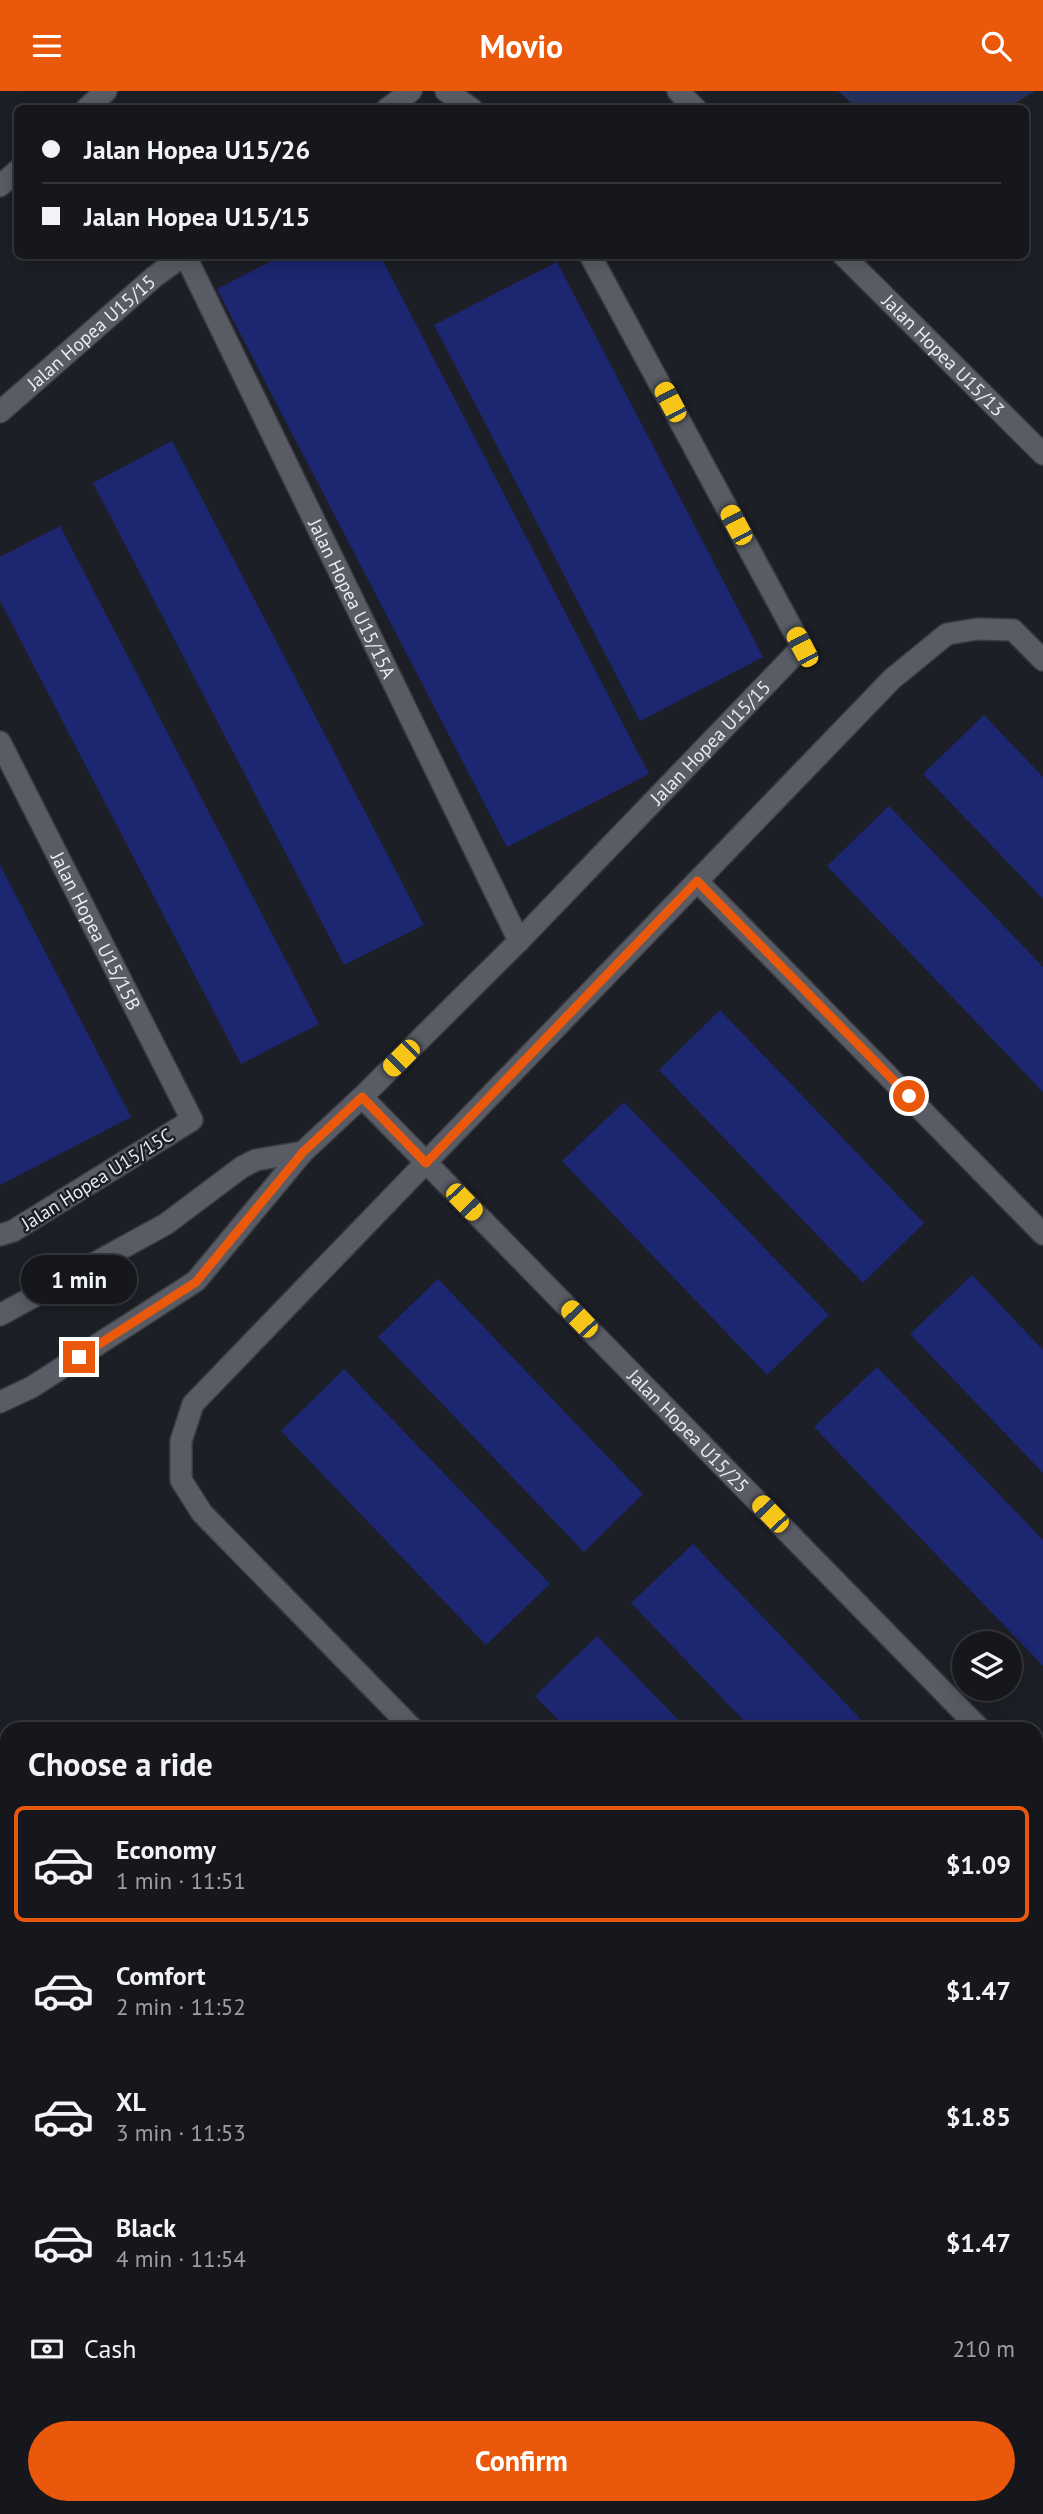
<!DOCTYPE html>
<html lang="en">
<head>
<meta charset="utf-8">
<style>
  :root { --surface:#16171c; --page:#1f2025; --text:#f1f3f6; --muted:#9e9fa3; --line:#35363b; --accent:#ea580c }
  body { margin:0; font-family:"PT Sans",sans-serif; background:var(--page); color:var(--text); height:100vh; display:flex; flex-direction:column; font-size:26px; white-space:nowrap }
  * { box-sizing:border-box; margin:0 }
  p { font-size:23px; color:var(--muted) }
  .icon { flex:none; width:38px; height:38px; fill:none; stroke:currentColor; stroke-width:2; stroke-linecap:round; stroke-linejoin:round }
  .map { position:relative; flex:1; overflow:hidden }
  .details { position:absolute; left:0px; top:1631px; width:1043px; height:793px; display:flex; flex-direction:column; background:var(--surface); border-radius:21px 21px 0 0; box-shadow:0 4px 18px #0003,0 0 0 2px var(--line) }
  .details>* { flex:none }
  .guide { position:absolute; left:14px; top:14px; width:1015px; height:154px; border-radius:10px; box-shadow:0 4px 18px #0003,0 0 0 2px var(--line); display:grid; align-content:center; height:154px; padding:0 28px; background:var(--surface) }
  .controls { position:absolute; left:952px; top:1540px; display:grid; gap:14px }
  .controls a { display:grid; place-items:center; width:70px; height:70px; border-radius:50%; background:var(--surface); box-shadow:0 4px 18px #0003,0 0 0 2px var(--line); font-size:35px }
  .end { position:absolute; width:32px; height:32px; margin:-16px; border:9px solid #ea580c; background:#fff; box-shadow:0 0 0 4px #fff }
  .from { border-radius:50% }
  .bubble { position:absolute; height:49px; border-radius:24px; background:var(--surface); box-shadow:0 4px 18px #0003,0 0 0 2px var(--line); font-size:23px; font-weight:600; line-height:49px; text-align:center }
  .car { position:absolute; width:21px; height:42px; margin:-21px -10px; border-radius:9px; box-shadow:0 0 5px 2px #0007; background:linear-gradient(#f5c518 24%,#345 0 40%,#f5c518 0 76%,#345 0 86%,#f5c518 0) }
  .guide b { display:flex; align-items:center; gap:24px; height:66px; font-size:26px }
  .guide b+b { border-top:2px solid var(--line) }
  .guide i { width:18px; height:18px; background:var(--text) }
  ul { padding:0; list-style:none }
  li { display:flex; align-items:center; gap:21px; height:116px; margin:0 14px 10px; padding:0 14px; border:4px solid transparent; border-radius:10px }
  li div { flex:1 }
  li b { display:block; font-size:26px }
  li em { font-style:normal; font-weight:600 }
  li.selected { border-color:var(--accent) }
  li>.icon { width:63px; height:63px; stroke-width:1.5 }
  h2 { padding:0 28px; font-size:32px; line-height:84px }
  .pay { display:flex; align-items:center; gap:18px; height:77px; padding:0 28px; font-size:26px }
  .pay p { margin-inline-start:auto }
  .button { display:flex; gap:14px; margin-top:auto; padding:14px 28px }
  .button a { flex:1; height:80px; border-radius:42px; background:var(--accent); color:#fff; font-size:28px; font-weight:600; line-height:80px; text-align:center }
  header { display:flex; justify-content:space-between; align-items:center; height:91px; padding:0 28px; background:var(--accent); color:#fff; font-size:32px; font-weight:600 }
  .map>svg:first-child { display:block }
  .green { fill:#25305d }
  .building { fill:#1c2671 }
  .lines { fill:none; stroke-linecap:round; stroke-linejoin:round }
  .minor-casing { stroke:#393b40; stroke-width:24 }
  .tertiary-casing { stroke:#393b40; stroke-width:24 }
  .secondary-casing { stroke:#393b40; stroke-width:24 }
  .minor { stroke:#595c64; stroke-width:21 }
  .tertiary { stroke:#595c64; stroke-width:21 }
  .secondary { stroke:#595c64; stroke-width:21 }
  .route { stroke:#ea580c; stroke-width:9 }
  .labels { text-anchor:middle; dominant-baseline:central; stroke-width:5; stroke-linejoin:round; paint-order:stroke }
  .street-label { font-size:19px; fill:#e9ebf0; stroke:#1d1f26 }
</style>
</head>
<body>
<header><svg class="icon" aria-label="menu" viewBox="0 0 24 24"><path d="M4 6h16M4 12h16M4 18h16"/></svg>Movio<svg class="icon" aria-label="search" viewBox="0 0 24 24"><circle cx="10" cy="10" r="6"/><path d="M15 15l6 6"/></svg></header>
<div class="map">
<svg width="1043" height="2423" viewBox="0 0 1043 2423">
  <rect width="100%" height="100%" fill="#1d1f26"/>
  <polygon class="green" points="838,0 1035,0 1007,17 857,17"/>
  <g class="building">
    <polygon points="283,164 380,164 649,683 507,756 217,198"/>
    <polygon points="557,171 763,566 640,630 434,234"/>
    <polygon points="172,350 424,834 344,874 93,392"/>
    <polygon points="60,435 319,933 241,973 0,510 0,466"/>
    <polygon points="984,624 1043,686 1043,808 923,683"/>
    <polygon points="889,715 1043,876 1043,1001 827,775"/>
    <polygon points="0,774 131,1026 0,1094"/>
    <polygon points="720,919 924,1132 863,1192 659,979"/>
    <polygon points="624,1011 829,1224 767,1284 562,1070"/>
    <polygon points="972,1184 1043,1259 1043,1382 910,1243"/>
    <polygon points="438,1188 643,1403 584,1461 378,1246"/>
    <polygon points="877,1276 1043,1449 1043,1575 814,1336"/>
    <polygon points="344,1278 550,1493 486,1554 281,1340"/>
    <polygon points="693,1453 870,1638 752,1638 631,1512"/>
    <polygon points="597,1545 687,1638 567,1638 535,1605"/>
    <polygon points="1036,1811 1043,1819 1043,1944 1036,1937"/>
    <polygon points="1036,2005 1043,2012 1043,2135 1036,2127"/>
    <polygon points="1036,2369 1043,2376 1043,2423 968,2423 962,2417 1036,2417"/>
    <polygon points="211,2417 326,2417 332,2423 217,2423"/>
    <polygon points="397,2417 516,2417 522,2423 403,2423"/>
    <polygon points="780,2417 897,2417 903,2423 786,2423"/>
  </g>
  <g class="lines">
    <defs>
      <g id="minor">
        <polyline points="446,0 472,18"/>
        <polyline points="387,18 411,0"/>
        <path id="s1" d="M185,164L519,850"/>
        <path id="s2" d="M0,321L154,186L184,164"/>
        <path id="s3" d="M0,651L192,1029L13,1140L0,1144"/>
        <polyline points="697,790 1043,1143"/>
        <path id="s4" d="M362,1006L980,1638"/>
        <polyline points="0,1224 166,1133 242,1076 256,1069 303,1061"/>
        <path id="s5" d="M0,1311L32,1296L196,1190L303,1061L362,1006L519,850L802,556L590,164"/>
        <polyline points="413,1638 202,1422 181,1389 181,1350 193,1313 892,588 947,543 977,538 1013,539 1043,569"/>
        <polyline points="1036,1695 1043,1702"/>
        <polyline points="1036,2274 1043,2281"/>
        <polyline points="91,2417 97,2423"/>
        <polyline points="649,2417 655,2423"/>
      </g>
      <g id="tertiary">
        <polyline points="678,0 696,18"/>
        <path id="s6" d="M843,164L1043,363"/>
      </g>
      <g id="secondary">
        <polyline points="86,18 106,0"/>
        <polyline points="0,95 18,79"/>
      </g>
    </defs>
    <use href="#minor" class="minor-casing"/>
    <use href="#tertiary" class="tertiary-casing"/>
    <use href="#secondary" class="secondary-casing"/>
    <use href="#minor" class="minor"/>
    <use href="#tertiary" class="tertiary"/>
    <use href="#secondary" class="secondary"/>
  </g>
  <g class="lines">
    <polyline class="route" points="79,1266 196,1191 303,1061 362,1006 426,1072 697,790 909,1005"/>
  </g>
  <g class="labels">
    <g class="street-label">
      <text stroke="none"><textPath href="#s2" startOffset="121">Jalan Hopea U15/15</textPath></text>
      <text stroke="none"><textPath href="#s6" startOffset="142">Jalan Hopea U15/13</textPath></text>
      <text stroke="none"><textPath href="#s1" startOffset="382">Jalan Hopea U15/15A</textPath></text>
      <text stroke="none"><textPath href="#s5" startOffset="976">Jalan Hopea U15/15</textPath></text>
      <text stroke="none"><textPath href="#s3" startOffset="212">Jalan Hopea U15/15B</textPath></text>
      <text transform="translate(97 1088) rotate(-32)">Jalan Hopea U15/15C</text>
      <text stroke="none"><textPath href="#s4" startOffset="467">Jalan Hopea U15/25</textPath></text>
    </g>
  </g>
</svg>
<div class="controls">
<a><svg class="icon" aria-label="layers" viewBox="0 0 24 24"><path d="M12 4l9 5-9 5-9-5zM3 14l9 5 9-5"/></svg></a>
</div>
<i class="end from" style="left:909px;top:1005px"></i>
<i class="end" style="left:79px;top:1266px"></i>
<div class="bubble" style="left:21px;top:1164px;width:116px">1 min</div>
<i class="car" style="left:670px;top:311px;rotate:332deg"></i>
<i class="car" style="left:736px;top:434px;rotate:332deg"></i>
<i class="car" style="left:802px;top:556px;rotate:332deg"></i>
<i class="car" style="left:401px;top:967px;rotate:225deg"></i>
<i class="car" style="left:464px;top:1111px;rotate:136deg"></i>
<i class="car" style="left:579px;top:1228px;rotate:316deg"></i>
<i class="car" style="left:770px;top:1423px;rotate:316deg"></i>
<div class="guide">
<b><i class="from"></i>Jalan Hopea U15/26</b>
<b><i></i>Jalan Hopea U15/15</b>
</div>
<section class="details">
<h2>Choose a ride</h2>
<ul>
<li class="selected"><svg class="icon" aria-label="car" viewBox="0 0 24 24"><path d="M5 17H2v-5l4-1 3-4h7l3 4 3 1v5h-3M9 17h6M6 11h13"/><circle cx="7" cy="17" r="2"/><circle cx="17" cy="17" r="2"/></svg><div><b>Economy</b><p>1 min · 11:51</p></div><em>$1.09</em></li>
<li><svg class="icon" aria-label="car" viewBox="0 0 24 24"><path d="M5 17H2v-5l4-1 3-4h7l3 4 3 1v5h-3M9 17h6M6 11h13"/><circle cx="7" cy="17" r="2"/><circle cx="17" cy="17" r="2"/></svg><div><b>Comfort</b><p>2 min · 11:52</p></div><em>$1.47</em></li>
<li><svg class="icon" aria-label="car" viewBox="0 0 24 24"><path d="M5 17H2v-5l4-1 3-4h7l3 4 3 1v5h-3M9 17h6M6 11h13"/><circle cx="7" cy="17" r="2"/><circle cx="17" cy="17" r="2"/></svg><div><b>XL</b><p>3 min · 11:53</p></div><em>$1.85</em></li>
<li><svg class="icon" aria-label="car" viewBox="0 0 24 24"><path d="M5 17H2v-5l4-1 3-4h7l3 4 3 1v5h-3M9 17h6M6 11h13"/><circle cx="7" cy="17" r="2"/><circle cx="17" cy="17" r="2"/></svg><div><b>Black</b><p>4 min · 11:54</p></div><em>$1.47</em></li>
</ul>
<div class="pay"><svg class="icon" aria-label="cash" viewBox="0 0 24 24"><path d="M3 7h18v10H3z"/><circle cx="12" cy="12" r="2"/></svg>Cash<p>210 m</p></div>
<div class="button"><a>Confirm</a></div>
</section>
</div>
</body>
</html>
